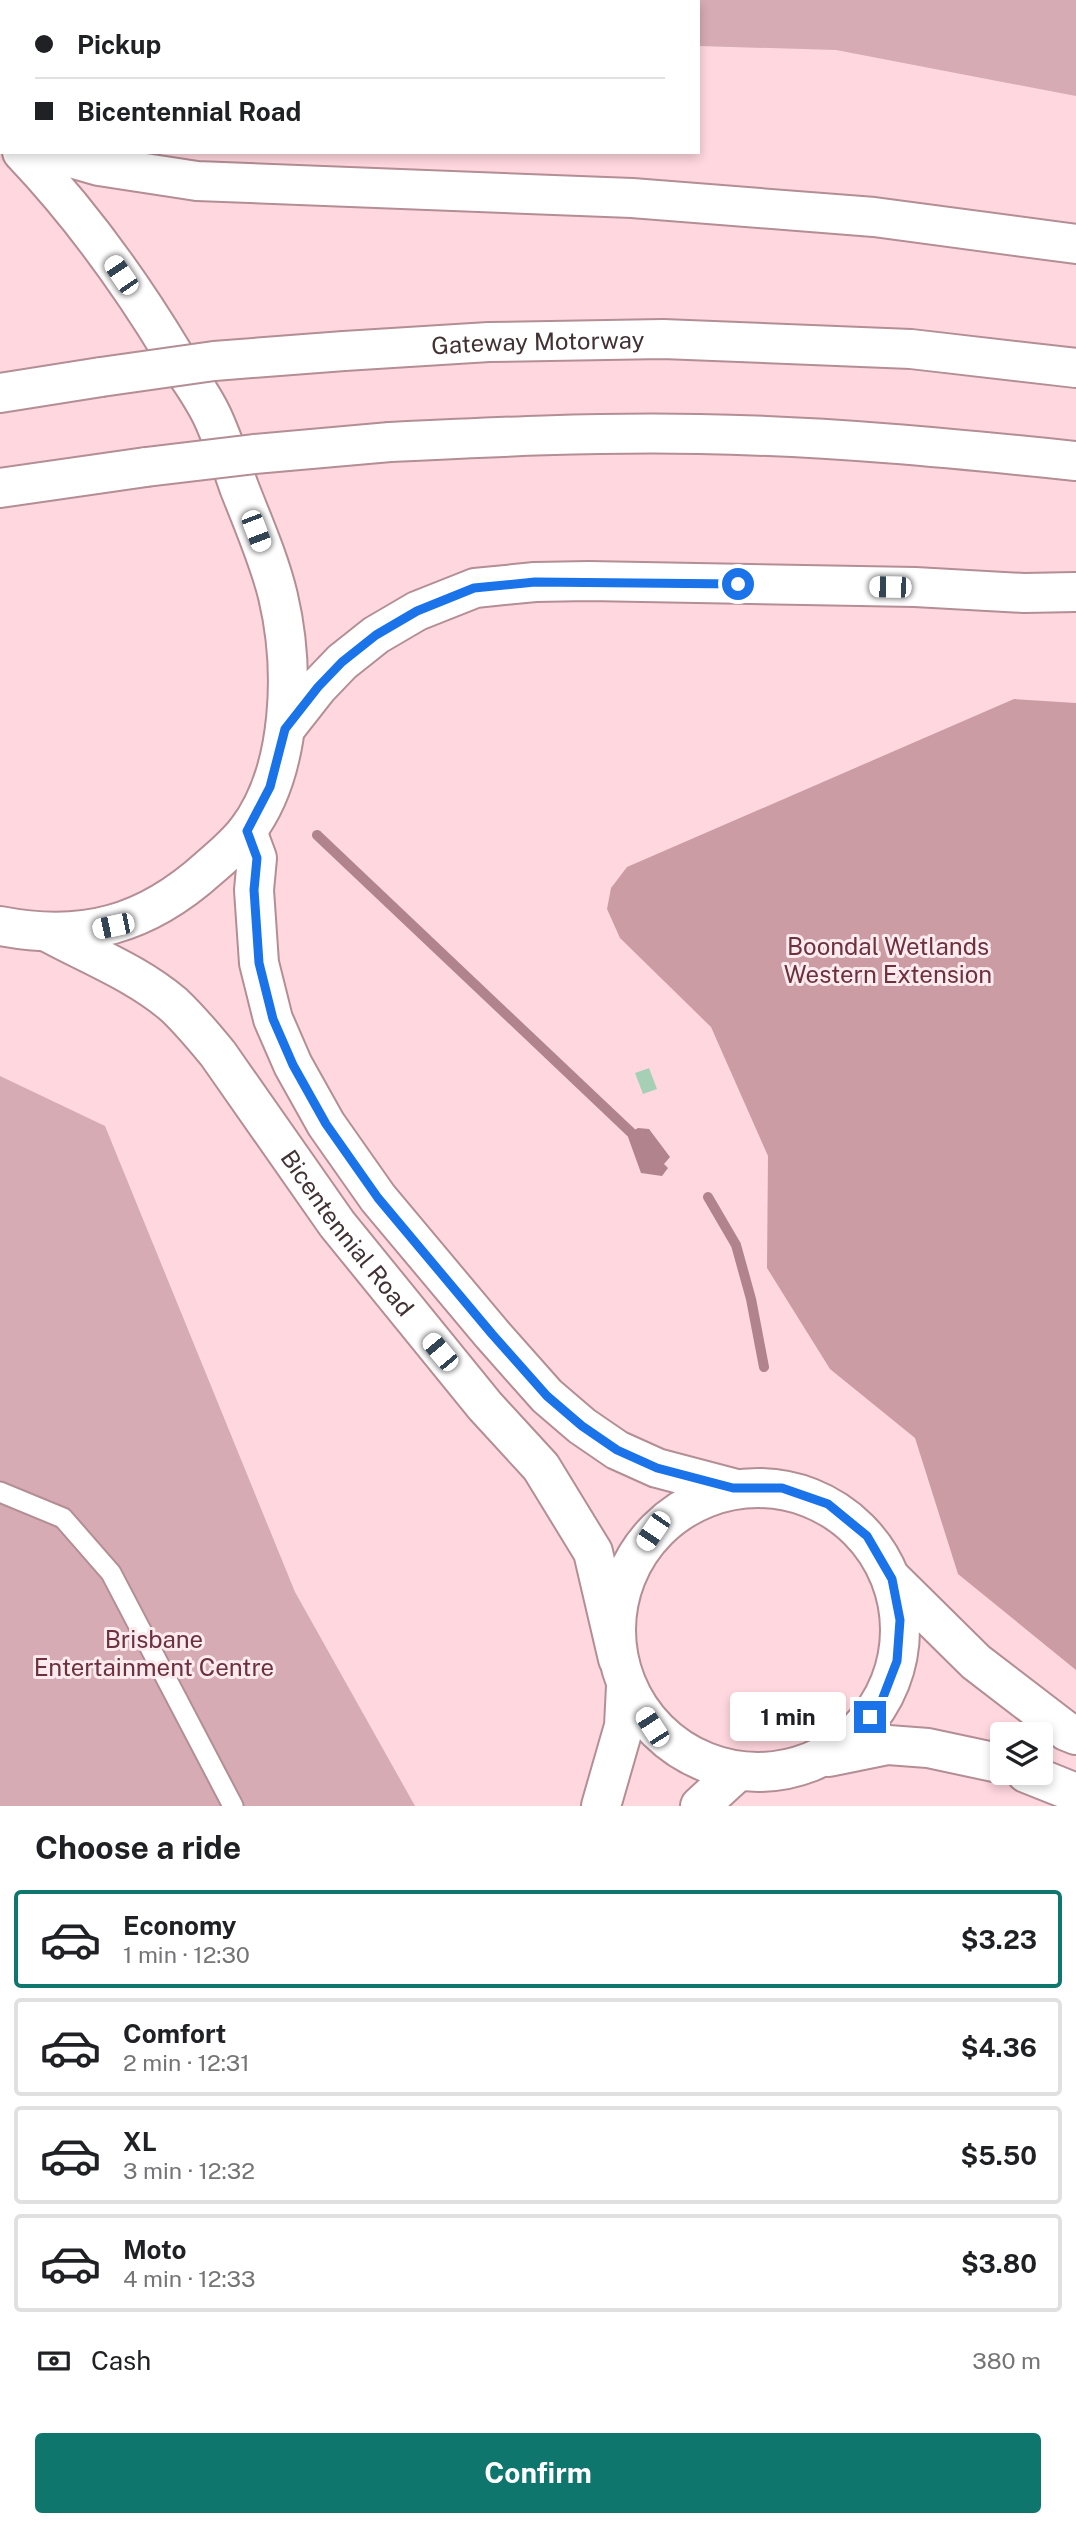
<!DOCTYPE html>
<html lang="en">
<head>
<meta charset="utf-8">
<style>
  :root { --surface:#fff; --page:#f2f2f2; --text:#202124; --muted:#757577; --line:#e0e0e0; --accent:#0f766e }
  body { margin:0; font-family:"Public Sans",sans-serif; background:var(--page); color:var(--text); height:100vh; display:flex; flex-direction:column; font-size:26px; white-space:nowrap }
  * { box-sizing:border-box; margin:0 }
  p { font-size:23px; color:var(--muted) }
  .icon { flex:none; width:38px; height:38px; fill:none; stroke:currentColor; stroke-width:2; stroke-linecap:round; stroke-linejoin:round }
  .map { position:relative; height:1806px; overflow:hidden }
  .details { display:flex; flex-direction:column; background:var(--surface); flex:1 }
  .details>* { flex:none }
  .top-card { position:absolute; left:0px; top:0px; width:700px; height:154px; box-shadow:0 4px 10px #0003; display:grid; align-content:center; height:154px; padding:0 35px; background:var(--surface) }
  .buttons { position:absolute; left:990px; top:1722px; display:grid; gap:14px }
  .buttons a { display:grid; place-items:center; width:63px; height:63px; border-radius:7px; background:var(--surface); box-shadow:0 4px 10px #0003; font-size:35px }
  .end { position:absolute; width:32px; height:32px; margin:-16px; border:9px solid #1a73e8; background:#fff; box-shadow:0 0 0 4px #fff }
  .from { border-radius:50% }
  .bubble { position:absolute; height:49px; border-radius:7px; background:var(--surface); box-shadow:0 4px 10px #0003; font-size:23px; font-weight:700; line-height:49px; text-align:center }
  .car { position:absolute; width:21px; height:42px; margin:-21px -10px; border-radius:9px; box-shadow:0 0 5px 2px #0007; background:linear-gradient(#fff 24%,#345 0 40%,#fff 0 76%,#345 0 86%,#fff 0) }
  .top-card b { display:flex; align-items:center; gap:24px; height:66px; font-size:26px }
  .top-card b+b { border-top:2px solid var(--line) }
  .top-card i { width:18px; height:18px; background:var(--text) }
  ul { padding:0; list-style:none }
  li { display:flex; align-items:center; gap:21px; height:98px; margin:0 14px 10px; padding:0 21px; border:4px solid var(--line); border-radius:7px }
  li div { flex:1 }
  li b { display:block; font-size:26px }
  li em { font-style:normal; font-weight:700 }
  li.on { border-color:var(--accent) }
  li>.icon { width:63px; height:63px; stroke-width:1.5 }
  h2 { padding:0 35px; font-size:32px; line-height:84px }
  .pay { display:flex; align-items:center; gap:18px; height:77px; padding:0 35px; font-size:26px }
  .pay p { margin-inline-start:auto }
  .cta { display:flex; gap:14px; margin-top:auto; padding:14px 35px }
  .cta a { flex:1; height:80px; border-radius:7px; background:var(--accent); color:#fff; font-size:28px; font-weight:700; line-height:80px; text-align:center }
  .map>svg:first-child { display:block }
  .green { fill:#d6abb3 }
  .forest { fill:#cc9ca5 }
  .water { fill:#b1838c }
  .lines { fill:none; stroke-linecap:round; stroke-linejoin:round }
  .stream { stroke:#b1838c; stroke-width:10 }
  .building { fill:#a6d0b5 }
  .service-casing { stroke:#b38e95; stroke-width:23 }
  .minor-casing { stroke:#b38e95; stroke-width:42 }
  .secondary-casing { stroke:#b38e95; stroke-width:42 }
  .motorway-casing { stroke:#b38e95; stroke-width:42 }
  .service { stroke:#fff; stroke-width:19 }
  .minor { stroke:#fff; stroke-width:38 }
  .secondary { stroke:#fff; stroke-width:38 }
  .motorway { stroke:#fff; stroke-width:38 }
  .motorway-bridge-casing { stroke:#b38e95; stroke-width:42; stroke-linecap:butt }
  .motorway-bridge { stroke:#fff; stroke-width:38 }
  .route { stroke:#1a73e8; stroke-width:9 }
  .labels { text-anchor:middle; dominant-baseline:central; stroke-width:6; stroke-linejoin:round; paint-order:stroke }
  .street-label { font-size:24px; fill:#413134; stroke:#fcebee }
  .park-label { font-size:24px; fill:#6c303f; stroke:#fcebee }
</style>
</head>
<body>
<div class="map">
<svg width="1076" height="1806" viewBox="0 0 1076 1806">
  <rect width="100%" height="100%" fill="#ffd7de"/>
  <g class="green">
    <polygon points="0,0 1076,0 1076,96 836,50 698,46 698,2 2,2 0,39"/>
    <polygon points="0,1076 105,1126 295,1592 415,1806 0,1806"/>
  </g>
  <polygon class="forest" points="1014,699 1076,703 1076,1670 958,1574 915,1438 830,1369 767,1268 768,1156 711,1027 620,938 607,909 611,888 627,867"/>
  <polygon class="water" points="638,1128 649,1129 670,1157 664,1164 668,1168 662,1176 641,1173 628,1137 631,1132"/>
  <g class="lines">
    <g class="stream">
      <polyline points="317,835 640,1141"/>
      <polyline points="708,1197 736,1245 751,1299 764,1367"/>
    </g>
  </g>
  <polygon class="building" points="649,1068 657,1089 643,1094 635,1073"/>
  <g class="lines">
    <defs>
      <polyline id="service" points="0,1492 63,1518 111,1573 233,1806"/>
      <g id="minor">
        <polyline points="601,1806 624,1726 626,1686"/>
        <polyline points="700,1806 737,1772"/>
      </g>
      <g id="secondary">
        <polyline points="247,831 257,858 254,890 259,963 273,1019 293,1065 326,1124 378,1198 492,1334 547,1396 582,1426 617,1450 657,1468 733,1488"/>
        <path d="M0,926C83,942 146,925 209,868C222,857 236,845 247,831C293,770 295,668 278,596C269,559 253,523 239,487C231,464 223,440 213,418C203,396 187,375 174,355C130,282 81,214 22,152"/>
        <path id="s1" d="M51,934C92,956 138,974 174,1005C190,1020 204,1037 218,1054L337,1224L485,1406L541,1467L593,1552L618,1659"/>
        <circle cx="758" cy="1630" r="142"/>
        <polyline points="892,1579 976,1662 1066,1731 1076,1735"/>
        <polyline points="829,1757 888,1745 928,1748 1003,1764"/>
        <polyline points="1026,1773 1076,1793"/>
      </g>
      <g id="motorway">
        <polyline points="50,152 99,166 197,181 632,198 874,217 1076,244"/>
        <path id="s2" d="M344,351L489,342L663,339L911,349L1076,368"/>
        <polyline points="0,393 101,377"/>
        <path d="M390,442C493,437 596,432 699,434C825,436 951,448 1076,461"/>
        <polyline points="0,488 146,467"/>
        <polyline points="285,729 318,687 342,662 376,635 417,611 475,588 535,582 589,581 915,587 1024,593 1076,592"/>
      </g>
    </defs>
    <use href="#service" class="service-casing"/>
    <use href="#minor" class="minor-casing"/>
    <use href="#secondary" class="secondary-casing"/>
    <use href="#motorway" class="motorway-casing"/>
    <use href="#service" class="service"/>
    <use href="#minor" class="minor"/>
    <use href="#secondary" class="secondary"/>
    <use href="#motorway" class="motorway"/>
    <defs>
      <g id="motorway-bridge">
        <polyline points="101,377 214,361 344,351"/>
        <polyline points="146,467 254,454 390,442"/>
      </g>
    </defs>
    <use href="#motorway-bridge" class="motorway-bridge-casing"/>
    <use href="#motorway-bridge" class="motorway-bridge"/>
  </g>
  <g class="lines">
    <polyline class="route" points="738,584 535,582 474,588 417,611 376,635 342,662 318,687 285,729 270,787 247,831 257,858 254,890 259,963 273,1019 293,1065 326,1124 378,1198 492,1334 547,1396 582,1426 617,1450 657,1468 733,1488 782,1488 828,1504 867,1536 892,1579 900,1620 897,1661 882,1700 870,1717"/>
  </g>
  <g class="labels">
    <g class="street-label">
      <text stroke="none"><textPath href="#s2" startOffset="194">Gateway Motorway</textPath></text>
      <text stroke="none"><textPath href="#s1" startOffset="429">Bicentennial Road</textPath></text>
    </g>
    <g class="park-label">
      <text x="888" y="946">Boondal Wetlands<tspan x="888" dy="28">Western Extension</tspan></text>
      <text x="154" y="1639">Brisbane<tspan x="154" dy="28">Entertainment Centre</tspan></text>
    </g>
  </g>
</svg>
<div class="buttons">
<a><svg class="icon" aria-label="layers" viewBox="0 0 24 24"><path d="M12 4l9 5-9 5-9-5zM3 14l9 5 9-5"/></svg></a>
</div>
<i class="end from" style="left:738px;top:584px"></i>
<i class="end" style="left:870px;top:1717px"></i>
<div class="bubble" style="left:730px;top:1692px;width:116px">1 min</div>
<i class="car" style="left:121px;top:275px;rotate:326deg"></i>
<i class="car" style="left:256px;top:531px;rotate:159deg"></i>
<i class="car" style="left:890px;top:587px;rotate:271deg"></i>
<i class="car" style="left:113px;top:926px;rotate:258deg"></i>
<i class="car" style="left:440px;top:1352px;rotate:320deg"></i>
<i class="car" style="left:653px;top:1531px;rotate:214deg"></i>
<i class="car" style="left:652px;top:1727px;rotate:327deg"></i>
<div class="top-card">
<b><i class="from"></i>Pickup</b>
<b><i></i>Bicentennial Road</b>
</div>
</div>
<section class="details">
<h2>Choose a ride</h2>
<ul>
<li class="on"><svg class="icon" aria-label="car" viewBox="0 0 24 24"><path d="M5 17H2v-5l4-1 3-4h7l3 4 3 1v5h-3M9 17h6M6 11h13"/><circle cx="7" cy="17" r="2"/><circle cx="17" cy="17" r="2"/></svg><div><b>Economy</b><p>1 min · 12:30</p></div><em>$3.23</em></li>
<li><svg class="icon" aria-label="car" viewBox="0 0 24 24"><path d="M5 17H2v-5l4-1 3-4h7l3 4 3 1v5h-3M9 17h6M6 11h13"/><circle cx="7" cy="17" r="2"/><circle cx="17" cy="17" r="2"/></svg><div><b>Comfort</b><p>2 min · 12:31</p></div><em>$4.36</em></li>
<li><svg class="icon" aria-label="car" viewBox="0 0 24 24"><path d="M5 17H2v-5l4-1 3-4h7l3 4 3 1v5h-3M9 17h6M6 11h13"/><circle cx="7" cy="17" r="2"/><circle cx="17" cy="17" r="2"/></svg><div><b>XL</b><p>3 min · 12:32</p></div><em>$5.50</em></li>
<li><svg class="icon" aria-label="car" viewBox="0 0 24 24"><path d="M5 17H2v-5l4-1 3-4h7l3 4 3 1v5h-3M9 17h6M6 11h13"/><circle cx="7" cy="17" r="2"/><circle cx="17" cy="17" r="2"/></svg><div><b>Moto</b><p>4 min · 12:33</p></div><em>$3.80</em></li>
</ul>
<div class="pay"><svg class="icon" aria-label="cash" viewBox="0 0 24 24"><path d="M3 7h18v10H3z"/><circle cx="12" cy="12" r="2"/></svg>Cash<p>380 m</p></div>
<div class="cta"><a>Confirm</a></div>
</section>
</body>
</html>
